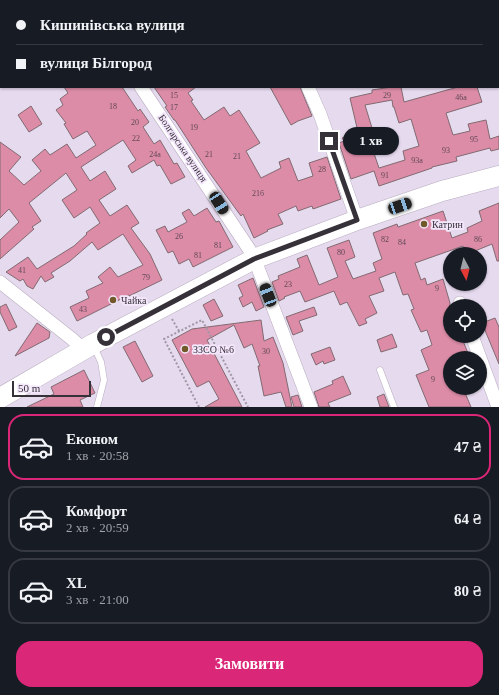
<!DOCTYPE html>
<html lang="uk">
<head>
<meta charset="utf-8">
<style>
  :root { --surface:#171b24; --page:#242831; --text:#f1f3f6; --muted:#9ea1a6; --line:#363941; --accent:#db2777 }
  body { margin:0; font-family:Georgia,serif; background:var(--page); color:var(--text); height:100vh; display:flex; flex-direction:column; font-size:15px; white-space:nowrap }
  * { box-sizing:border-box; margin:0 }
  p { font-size:13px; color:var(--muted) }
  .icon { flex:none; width:22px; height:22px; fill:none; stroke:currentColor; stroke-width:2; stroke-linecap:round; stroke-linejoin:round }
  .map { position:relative; height:407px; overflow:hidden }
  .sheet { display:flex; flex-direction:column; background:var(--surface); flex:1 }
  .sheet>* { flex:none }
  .guide { position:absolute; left:0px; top:0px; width:499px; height:88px; box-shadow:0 1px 3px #0004; display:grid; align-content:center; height:88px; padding:0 16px; background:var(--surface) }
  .needle { width:26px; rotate:173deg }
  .tools { position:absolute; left:443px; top:247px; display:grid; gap:8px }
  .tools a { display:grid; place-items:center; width:44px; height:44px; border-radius:50%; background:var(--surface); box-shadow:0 1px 3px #0004; font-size:20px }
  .scale { position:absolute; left:12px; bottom:10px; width:79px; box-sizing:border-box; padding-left:4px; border:2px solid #363139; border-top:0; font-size:11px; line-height:14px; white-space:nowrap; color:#363139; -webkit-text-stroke:3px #f4e7fc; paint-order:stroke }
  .end { position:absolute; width:18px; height:18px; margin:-9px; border:5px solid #363139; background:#fff; box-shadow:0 0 0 2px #fff }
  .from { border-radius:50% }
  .bubble { position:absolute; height:28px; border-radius:14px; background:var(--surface); box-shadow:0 1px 3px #0004; font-size:13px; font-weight:700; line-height:28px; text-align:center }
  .car { position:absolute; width:12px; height:24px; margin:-12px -6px; border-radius:5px; box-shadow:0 0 3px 1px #0007; background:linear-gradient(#222 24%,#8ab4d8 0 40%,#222 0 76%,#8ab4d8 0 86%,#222 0) }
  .guide b { display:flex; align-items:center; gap:14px; height:38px; font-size:15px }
  .guide b+b { border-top:1px solid var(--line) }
  .guide i { width:10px; height:10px; background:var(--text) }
  ul { padding:7px 0 0; list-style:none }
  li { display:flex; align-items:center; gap:12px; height:66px; margin:0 8px 6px; padding:0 8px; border:2px solid var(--line); border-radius:16px }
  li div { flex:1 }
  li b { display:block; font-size:15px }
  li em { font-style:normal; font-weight:700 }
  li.selected { border-color:var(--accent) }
  li>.icon { width:36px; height:36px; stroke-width:1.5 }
  .action { display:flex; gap:8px; margin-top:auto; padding:8px 16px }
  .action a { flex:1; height:46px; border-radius:16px; background:var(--accent); color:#fff; font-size:16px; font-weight:700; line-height:46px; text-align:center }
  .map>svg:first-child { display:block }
  .building { fill:#dc8ca7; stroke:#816a71; fill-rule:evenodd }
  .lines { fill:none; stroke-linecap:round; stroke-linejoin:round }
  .service-casing { stroke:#b9adc0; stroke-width:7 }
  .minor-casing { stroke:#b9adc0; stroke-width:14 }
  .tertiary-casing { stroke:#b9adc0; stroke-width:17 }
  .primary-casing { stroke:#b9adc0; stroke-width:21 }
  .path { stroke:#a097a6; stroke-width:2; stroke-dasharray:2 2; stroke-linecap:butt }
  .service { stroke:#fff; stroke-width:6 }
  .minor { stroke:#fff; stroke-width:13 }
  .tertiary { stroke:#fff; stroke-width:16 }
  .primary { stroke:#fff; stroke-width:20 }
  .route { stroke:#363139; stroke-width:5 }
  .poi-dot { fill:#71592a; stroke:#f4e7fc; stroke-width:1.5 }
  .labels { text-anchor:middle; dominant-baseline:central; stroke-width:3.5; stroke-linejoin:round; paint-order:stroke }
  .number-label { font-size:8px; fill:#604854 }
  .street-label { font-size:10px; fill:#363139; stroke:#f4e7fc }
  .poi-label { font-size:10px; fill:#363139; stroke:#f4e7fc; text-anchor:start }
</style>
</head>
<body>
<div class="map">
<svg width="499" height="407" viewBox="0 0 499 407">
  <rect width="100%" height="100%" fill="#e6daef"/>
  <g class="building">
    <polygon points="64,87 122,87 138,111 140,109 149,122 143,127 154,144 160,140 174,164 177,163 185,177 171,184 160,165 157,166 154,160 132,173 128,166 136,160 123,140 81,167 90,181 105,171 116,189 99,200 110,216 127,205 139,223 131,228 150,254 162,280 129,296 129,295 77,321 70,307 89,298 86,291 103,283 98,277 110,267 118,277 143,265 123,234 98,250 92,242 70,261 51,273 54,277 45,282 41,276 33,289 27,286 23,279 20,281 6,272 28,257 37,269 74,246 87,234 86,233 100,223 90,207 74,218 62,200 77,190 66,173 29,203 41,221 32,227 34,229 0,259 0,240 19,222 9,209 0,218 0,142 21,157 9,171 24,185 41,171 32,160 45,149 50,155 67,144 76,158 96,145 87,131 73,139 64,124 66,123 56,110 63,105 60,99 68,93"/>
    <polygon points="154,87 196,87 188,93 193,100 191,101 204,120 224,107 230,116 239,110 260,143 246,151 261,178 281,168 279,162 289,158 298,181 313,176 309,163 327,157 341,199 313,209 312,206 298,211 296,206 278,214 283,224 267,230 268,231 254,238 243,214 241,216 206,168 175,120 174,120 165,107 167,106"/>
    <polygon points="270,87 300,87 312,116 298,121 291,125"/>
    <path d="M392,87H401L404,102L458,87H477L482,102L446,113L453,135L470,131L468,124L486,120L490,139L499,136V149L491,151L490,148L456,157L457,161L432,167V168L379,186L374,171L351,179L339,143L344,141L342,138L358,132L350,98L372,93V90ZM392,100L393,107H394L399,123L411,119L419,146L403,151L405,160L379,168L366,130L372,128L365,105Z"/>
    <polygon points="31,106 42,124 29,132 18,115"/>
    <polygon points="499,203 499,261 497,261 492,244 475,251 476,254 466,254 463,246 415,263 421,280 425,278 427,285 443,279 450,303 450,336 461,336 470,358 450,358 450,388 463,388 471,407 429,407 416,375 429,370 421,350 432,345 427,330 421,332 411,310 414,309 408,294 403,295 395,272 379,278 384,291 369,296 377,313 365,319 367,323 359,326 347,302 340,305 334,291 305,302 300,291 284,297 285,298 279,301 272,282 279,279 278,276 300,267 297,259 307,255 319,285 338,277 327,248 349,240 355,257 345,261 353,279 376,271 373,263 382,259 373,233 397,224 398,227 443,211 452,238 468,232 467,228 482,221 479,211"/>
    <polygon points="207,208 216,222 219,221 233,247 193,267 189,259 179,264 173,251 168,253 156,230 165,226 168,232 187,222 182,213 189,209 194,216"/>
    <polygon points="253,278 264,307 256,311 252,302 243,307 239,298 243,296 238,285"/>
    <polygon points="214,299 223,316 211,321 203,305"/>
    <polygon points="6,304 17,327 9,331 0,312 0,307"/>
    <polygon points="314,307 317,315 299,321 303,331 293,335 286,317"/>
    <polygon points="495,318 499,327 499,364 482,323"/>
    <polygon points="261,320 264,341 273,337 283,363 292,407 286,407 281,392 264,396 258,366 260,366 252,344 244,348 234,325 207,340 242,407 205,407 219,399 209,381 197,387 172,340 192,329"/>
    <polygon points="37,323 50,332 49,338 15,356"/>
    <polygon points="392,334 397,347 381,352 377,340"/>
    <polygon points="135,341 153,376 142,382 123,347"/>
    <polygon points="330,347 335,360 324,364 323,361 316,365 311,354"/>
    <polygon points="84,370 95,393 80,400 83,407 27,407 54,394 51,387"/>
    <polygon points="343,376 351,394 328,403 330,407 319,407 314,392 333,384 332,381"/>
    <polygon points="384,394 389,407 380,407 377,397"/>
    <polygon points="298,395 302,407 294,407 291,397"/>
  </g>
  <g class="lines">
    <defs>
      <g id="service">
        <polyline points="94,347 101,362 104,380 97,407"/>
        <polyline points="380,370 394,407"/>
      </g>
      <g id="minor">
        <polyline points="77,0 78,1"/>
        <polyline points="263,0 264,1"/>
        <polyline points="498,17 499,17"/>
        <polyline points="141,87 249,249 258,268 311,407"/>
        <polyline points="308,87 320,114 357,220"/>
        <polyline points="0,282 72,339 83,349"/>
        <polyline points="460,303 461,306"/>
        <polyline points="472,336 498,407"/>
      </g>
      <g id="tertiary">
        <polyline points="471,0 472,1"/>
        <polyline points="498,73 499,75"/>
      </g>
      <polyline id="primary" points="0,398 93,344 254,259 357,220 442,191 499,176"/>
    </defs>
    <use href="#service" class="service-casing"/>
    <use href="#minor" class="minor-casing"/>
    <use href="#tertiary" class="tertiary-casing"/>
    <use href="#primary" class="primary-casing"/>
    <g class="path">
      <polyline points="172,319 179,331"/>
      <polyline points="199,407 164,339 202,320 248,407"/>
    </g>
    <use href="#service" class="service"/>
    <use href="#minor" class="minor"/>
    <use href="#tertiary" class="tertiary"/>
    <use href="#primary" class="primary"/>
  </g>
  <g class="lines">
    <polyline class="route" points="106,337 254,259 357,220 329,141"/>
  </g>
  <g class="poi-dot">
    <circle cx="424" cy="224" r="4"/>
    <circle cx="113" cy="300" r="4"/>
    <circle cx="185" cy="349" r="4"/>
  </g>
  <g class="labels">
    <g class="number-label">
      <text x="174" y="95">15</text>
      <text x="387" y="95">29</text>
      <text x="461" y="97">46а</text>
      <text x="113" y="106">18</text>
      <text x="174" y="107">17</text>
      <text x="135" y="122">20</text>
      <text x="194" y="127">19</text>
      <text x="136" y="138">22</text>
      <text x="474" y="139">95</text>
      <text x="446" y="150">93</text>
      <text x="155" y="154">24а</text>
      <text x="209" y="154">21</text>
      <text x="237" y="156">21</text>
      <text x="417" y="160">93а</text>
      <text x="322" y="169">28</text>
      <text x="385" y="175">91</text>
      <text x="258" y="193">21б</text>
      <text x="179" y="236">26</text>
      <text x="385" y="239">82</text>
      <text x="478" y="239">86</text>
      <text x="402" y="242">84</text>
      <text x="218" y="245">81</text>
      <text x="341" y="252">80</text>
      <text x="198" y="255">81</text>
      <text x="22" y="270">41</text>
      <text x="146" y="277">79</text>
      <text x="288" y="284">23</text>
      <text x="437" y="288">9</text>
      <text x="83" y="309">43</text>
      <text x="266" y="351">30</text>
      <text x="433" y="379">9</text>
    </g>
    <g class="street-label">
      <text transform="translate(183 148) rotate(56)">Болгарська вулиця</text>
    </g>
    <g class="poi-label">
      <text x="432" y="224">Катрин</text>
      <text x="121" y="300">Чайка</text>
      <text x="193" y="349">ЗЗСО №6</text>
    </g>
  </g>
</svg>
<div class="tools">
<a><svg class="needle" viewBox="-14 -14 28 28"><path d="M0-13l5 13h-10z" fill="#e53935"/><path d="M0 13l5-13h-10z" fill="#9ea1a6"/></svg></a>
<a><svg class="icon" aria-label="locate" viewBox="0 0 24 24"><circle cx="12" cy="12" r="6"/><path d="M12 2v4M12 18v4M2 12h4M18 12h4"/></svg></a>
<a><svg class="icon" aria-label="layers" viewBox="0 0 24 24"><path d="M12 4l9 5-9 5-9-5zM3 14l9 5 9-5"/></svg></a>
</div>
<div class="scale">50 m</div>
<i class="end from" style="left:106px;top:337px"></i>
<i class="end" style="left:329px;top:141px"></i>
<div class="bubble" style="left:343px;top:127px;width:56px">1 хв</div>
<i class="car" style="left:219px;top:203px;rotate:147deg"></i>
<i class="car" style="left:400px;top:206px;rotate:71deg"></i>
<i class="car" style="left:268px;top:295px;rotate:339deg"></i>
<div class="guide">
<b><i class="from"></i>Кишинівська вулиця</b>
<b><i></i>вулиця Білгород</b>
</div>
</div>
<section class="sheet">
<ul>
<li class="selected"><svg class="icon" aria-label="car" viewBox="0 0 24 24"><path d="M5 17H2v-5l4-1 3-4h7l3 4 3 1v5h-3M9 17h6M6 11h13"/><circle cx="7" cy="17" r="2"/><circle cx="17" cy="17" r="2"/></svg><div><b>Економ</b><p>1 хв · 20:58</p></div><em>47 ₴</em></li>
<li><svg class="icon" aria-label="car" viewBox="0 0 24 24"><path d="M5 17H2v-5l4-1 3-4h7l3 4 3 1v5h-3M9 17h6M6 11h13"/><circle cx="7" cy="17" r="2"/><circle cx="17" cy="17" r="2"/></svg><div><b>Комфорт</b><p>2 хв · 20:59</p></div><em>64 ₴</em></li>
<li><svg class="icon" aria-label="car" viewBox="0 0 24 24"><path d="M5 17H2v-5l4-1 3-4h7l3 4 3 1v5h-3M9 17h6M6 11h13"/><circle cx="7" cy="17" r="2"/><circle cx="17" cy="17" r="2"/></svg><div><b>XL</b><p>3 хв · 21:00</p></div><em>80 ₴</em></li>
</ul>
<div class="action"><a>Замовити</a></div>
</section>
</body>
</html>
